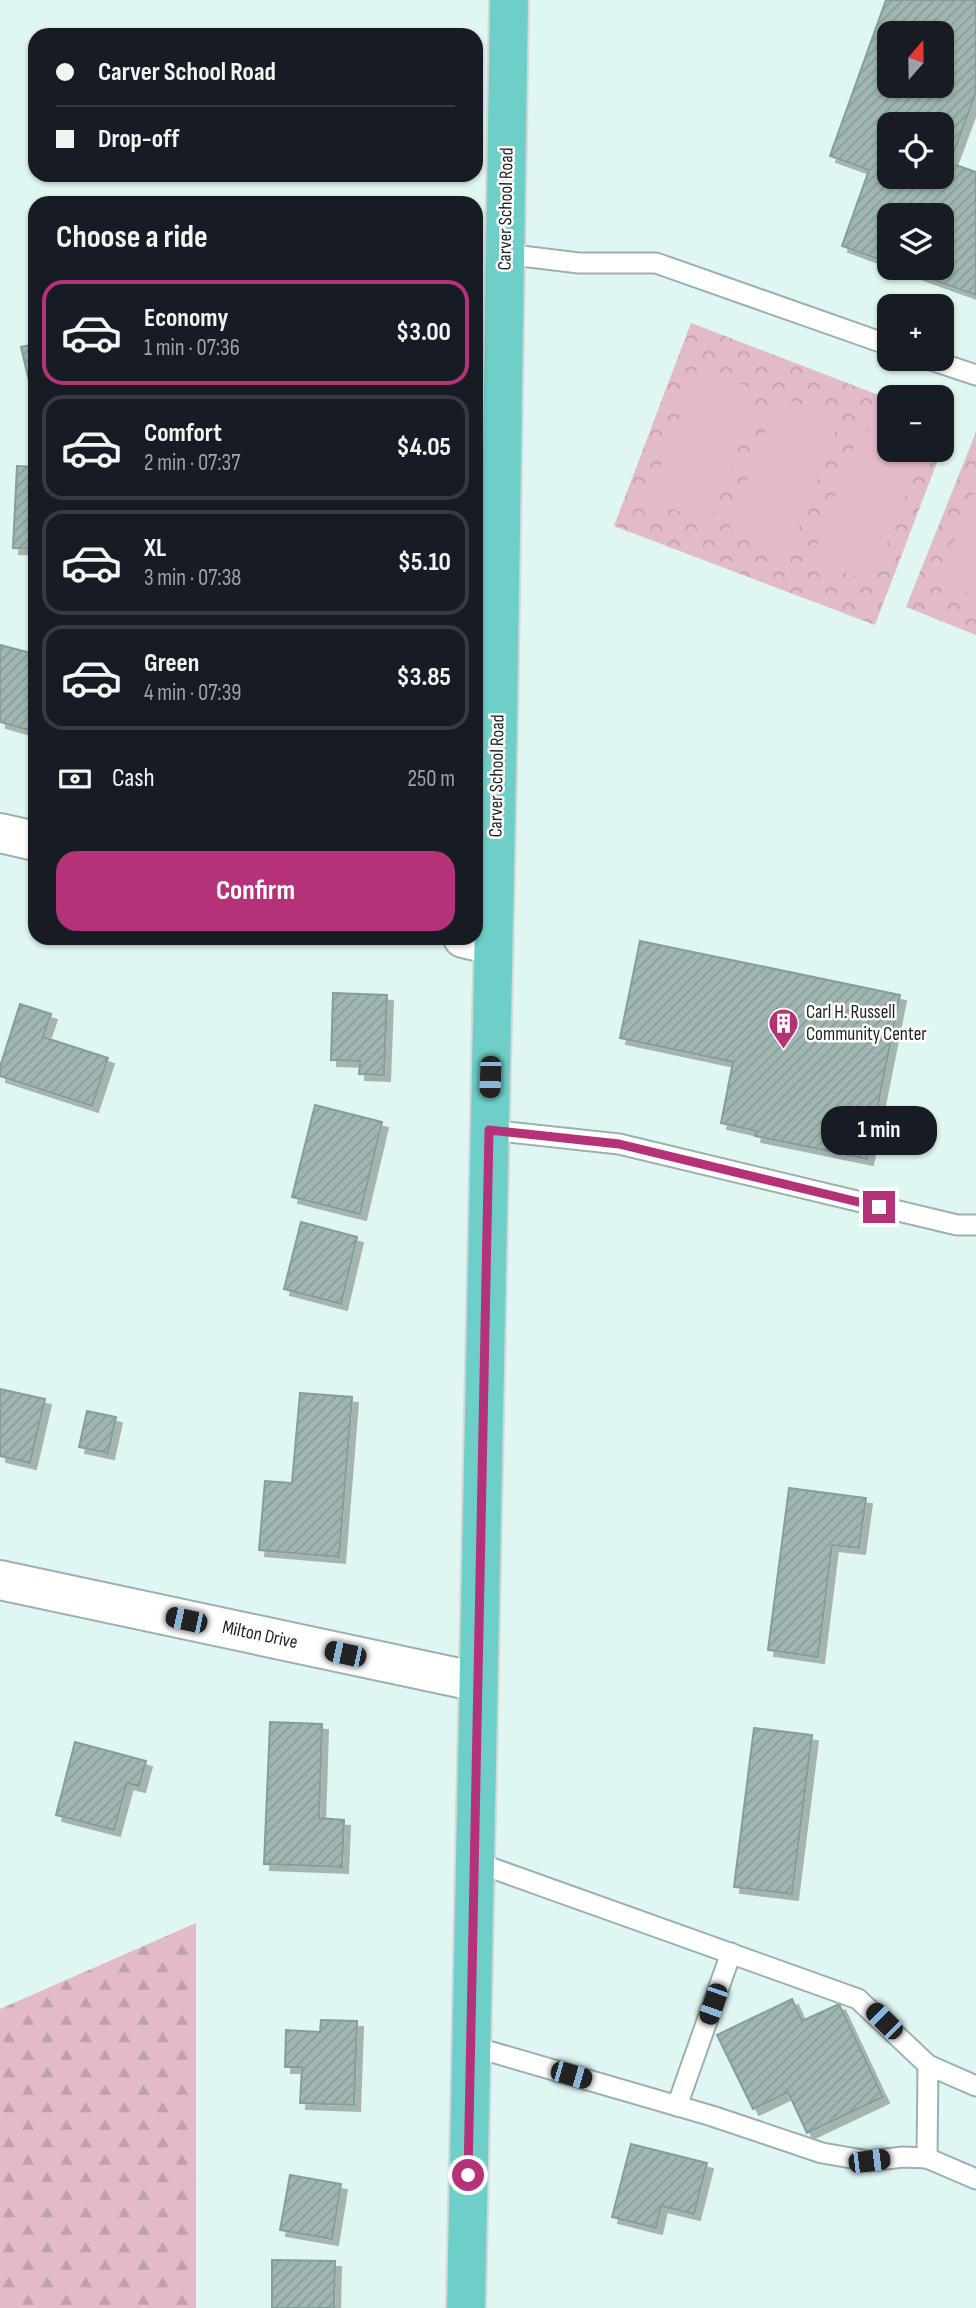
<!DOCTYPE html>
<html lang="en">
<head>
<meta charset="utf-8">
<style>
  :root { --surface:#171b24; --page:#20242c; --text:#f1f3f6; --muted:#9ea1a6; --line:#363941; --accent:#b53279 }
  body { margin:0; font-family:"Sofia Sans Condensed",sans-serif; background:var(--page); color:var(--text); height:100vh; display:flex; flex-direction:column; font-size:26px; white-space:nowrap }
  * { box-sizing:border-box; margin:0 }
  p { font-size:23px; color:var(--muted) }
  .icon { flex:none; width:38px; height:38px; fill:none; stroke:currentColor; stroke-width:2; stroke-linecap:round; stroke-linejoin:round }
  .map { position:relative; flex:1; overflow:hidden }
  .side { position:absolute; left:28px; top:196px; width:455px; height:749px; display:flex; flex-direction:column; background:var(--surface); border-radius:21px; box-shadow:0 2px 5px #0004 }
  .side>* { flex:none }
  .guide { position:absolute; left:28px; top:28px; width:455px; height:154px; border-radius:21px; box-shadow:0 2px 5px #0004; display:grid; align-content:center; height:154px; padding:0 28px; background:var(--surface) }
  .needle { width:46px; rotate:20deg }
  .buttons { position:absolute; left:877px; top:21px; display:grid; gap:14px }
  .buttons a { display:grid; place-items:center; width:77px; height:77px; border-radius:14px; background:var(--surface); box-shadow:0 2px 5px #0004; font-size:35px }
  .end { position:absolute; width:32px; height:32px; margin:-16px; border:9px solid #b53279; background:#fff; box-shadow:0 0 0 4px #fff }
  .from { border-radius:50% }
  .bubble { position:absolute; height:49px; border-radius:21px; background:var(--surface); box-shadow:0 2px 5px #0004; font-size:23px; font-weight:700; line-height:49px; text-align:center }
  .car { position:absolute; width:21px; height:42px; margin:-21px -10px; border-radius:9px; box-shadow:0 0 5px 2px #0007; background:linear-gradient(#222 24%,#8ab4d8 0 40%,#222 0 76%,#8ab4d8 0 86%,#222 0) }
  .guide b { display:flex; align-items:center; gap:24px; height:66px; font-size:26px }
  .guide b+b { border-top:2px solid var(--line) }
  .guide i { width:18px; height:18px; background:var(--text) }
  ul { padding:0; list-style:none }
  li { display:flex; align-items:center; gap:21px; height:105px; margin:0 14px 10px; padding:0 14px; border:4px solid var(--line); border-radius:21px }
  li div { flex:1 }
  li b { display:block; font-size:26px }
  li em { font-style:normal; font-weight:700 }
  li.active { border-color:var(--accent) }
  li>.icon { width:63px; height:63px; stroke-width:1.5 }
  h2 { padding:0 28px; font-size:32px; line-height:84px }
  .pay { display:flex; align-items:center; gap:18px; height:77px; padding:0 28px; font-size:26px }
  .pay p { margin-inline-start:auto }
  .primary-button { display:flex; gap:14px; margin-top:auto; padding:14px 28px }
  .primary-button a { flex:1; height:80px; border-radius:21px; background:var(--accent); color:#fff; font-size:28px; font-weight:700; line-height:80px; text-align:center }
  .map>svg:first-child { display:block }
  .forest { fill:url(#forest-firs) }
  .park { fill:url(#park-crowns) }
  .garden { fill:#e2baca }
  .building { fill:url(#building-hatch); stroke:#879d9a; stroke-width:2; fill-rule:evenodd; filter:url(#shadow) }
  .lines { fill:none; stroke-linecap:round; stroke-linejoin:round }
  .service-casing { stroke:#9bb1ae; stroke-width:23 }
  .minor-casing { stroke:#9bb1ae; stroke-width:42 }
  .primary-casing { stroke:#d6d7d7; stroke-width:42 }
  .service { stroke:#fff; stroke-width:19 }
  .minor { stroke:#fff; stroke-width:38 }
  .primary { stroke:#6ecfc8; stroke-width:38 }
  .route { stroke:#b53279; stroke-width:9 }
  .labels { text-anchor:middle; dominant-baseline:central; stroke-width:5; stroke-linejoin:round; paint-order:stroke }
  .street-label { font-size:19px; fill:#192120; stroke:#fff }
  .poi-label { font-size:19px; fill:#192120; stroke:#fff; text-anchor:start }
</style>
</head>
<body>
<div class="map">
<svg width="976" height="2308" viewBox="0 0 976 2308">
  <defs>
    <pattern id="forest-firs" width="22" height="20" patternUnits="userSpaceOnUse" patternTransform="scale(1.75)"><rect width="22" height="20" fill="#e2baca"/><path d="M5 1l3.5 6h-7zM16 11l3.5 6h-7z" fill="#c1a0ad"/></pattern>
    <pattern id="park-crowns" width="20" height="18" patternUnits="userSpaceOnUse" patternTransform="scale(1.75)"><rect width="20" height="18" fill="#e2baca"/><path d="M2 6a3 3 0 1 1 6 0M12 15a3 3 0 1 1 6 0" fill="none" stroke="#c1a0ad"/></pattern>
    <pattern id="building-hatch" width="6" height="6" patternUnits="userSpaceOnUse" patternTransform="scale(1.75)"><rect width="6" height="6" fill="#a0b6b3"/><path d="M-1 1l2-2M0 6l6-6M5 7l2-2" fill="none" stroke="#899c9a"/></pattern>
    <filter id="shadow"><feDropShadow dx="6" dy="6" stdDeviation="0" flood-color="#0004"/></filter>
  </defs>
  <rect width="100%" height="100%" fill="#dff6f2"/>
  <polygon class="forest" points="196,1923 196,2308 0,2308 0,2009"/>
  <g class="park">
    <polygon points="691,323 889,399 889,450 942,450 942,419 952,423 875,625 614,526"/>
    <polygon points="976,432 976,635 906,607"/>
  </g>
  <g class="garden">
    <polygon points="698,368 760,391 710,523 648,500"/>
    <polygon points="779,397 840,420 790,552 729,529"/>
    <polygon points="861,428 889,439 889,450 922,451 872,583 811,560"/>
    <polygon points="976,487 976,596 938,581"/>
  </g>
  <g class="building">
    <path d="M886,0H976V92L950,163L976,172V295L901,268H942V215H889V263L842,246L869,170L830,156ZM889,33H942V86H889ZM889,124H942V177H889Z"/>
    <polygon points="35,344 35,406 21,347"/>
    <polygon points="17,466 35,467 35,549 13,548"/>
    <polygon points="0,645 35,654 35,732 0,722"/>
    <polygon points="640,941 900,995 867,1159 755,1136 756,1131 721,1123 733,1062 620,1038"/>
    <polygon points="333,993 387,995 384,1075 359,1074 360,1061 331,1060"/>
    <polygon points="20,1004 51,1014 43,1037 108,1058 92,1106 0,1076 0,1067"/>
    <polygon points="315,1105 382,1122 360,1214 292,1197"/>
    <polygon points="301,1222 357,1237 341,1304 284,1289"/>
    <polygon points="0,1389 45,1399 30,1463 0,1456"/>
    <polygon points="300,1393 352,1397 339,1557 259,1550 265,1481 292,1483"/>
    <polygon points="87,1411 116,1417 108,1453 79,1447"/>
    <polygon points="789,1488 866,1498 859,1548 832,1545 818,1657 768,1650"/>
    <polygon points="270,1722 322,1724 319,1818 344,1820 342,1867 264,1864"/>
    <polygon points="754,1728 812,1735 792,1894 734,1887"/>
    <polygon points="75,1742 146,1761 139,1786 127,1783 114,1830 56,1815"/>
    <polygon points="792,1999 802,2021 839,2004 883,2097 807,2133 788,2092 753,2109 717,2035"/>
    <polygon points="321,2020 357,2021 354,2105 300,2103 302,2067 285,2067 286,2030 320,2032"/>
    <polygon points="631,2144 707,2163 694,2214 661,2206 656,2228 612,2217"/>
    <polygon points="290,2175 341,2184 332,2239 280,2230"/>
    <polygon points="272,2260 335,2261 334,2308 272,2308"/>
  </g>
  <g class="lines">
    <defs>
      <g id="service">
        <polyline points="505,254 579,263 656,263 889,345"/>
        <polyline points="928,359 976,375"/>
        <polyline points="489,1130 619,1144 957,1225 976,1225"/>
        <polyline points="475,1862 858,1999 928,2065 976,2086"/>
        <polyline points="471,2046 712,2116 822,2153 869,2161 903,2157 927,2158 976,2179"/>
        <polyline points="677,2106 731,1953"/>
        <polyline points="927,2158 928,2065"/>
      </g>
      <g id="minor">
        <polyline points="0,833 35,841"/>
        <polyline points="463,938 493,945"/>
        <polyline points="0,1580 478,1682"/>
      </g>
      <polyline id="primary" points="466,2308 498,722 509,0"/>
    </defs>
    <use href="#service" class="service-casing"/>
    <use href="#minor" class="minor-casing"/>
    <use href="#primary" class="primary-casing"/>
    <use href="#service" class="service"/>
    <use href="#minor" class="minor"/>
    <use href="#primary" class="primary"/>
  </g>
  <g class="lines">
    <polyline class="route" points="468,2175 489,1130 619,1144 879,1207"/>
  </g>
  <defs>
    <symbol id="building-pin" viewBox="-11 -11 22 30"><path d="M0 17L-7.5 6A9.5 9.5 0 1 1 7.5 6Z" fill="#b53279" stroke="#fff"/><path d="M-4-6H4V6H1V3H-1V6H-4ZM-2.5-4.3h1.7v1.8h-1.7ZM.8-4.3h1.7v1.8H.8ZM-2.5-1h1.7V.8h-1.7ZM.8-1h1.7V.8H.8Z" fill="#fff"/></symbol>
  </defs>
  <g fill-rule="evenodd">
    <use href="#building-pin" x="766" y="1006" width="35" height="47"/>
  </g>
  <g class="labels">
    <g class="street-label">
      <text transform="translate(506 209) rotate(-89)">Carver School Road</text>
      <text transform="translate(497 776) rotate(-89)">Carver School Road</text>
      <text transform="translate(260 1635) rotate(12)">Milton Drive</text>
    </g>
    <g class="poi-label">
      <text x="806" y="1012">Carl H. Russell<tspan x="806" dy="22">Community Center</tspan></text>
    </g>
  </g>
</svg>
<div class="buttons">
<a><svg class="needle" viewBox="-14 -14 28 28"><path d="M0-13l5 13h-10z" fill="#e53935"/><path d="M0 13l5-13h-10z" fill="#9ea1a6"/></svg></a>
<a><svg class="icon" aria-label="locate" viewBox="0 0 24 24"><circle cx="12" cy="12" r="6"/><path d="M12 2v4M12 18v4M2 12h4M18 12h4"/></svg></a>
<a><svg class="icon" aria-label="layers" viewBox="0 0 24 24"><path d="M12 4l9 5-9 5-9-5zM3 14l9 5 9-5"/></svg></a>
<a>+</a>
<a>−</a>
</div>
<i class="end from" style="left:468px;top:2175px"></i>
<i class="end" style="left:879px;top:1207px"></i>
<div class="bubble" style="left:821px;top:1106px;width:116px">1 min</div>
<i class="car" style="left:490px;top:1077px;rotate:182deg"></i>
<i class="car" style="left:186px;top:1620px;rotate:282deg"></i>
<i class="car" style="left:345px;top:1654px;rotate:282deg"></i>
<i class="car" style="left:713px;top:2004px;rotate:199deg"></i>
<i class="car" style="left:884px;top:2021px;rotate:315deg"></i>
<i class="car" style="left:571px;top:2075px;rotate:106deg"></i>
<i class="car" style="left:869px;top:2161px;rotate:83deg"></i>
<div class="guide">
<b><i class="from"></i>Carver School Road</b>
<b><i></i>Drop-off</b>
</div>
<section class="side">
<h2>Choose a ride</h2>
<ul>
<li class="active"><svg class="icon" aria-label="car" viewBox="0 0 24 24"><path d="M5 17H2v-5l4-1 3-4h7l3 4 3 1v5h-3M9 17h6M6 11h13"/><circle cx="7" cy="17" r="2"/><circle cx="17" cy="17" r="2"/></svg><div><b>Economy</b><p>1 min · 07:36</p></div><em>$3.00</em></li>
<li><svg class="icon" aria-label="car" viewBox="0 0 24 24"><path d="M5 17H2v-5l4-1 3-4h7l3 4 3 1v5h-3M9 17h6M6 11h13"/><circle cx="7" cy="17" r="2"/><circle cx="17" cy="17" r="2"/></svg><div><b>Comfort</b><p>2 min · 07:37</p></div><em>$4.05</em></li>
<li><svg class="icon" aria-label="car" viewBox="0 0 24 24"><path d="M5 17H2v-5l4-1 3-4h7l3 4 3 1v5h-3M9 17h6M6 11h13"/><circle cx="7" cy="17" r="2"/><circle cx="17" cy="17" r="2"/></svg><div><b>XL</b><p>3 min · 07:38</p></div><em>$5.10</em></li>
<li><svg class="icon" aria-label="car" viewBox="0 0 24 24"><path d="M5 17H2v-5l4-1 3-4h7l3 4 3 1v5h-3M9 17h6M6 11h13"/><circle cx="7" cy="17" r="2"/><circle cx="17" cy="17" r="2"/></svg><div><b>Green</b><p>4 min · 07:39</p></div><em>$3.85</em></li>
</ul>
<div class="pay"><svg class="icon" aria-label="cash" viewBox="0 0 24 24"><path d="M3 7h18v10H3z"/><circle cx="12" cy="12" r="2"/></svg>Cash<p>250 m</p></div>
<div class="primary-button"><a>Confirm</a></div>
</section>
</div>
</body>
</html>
